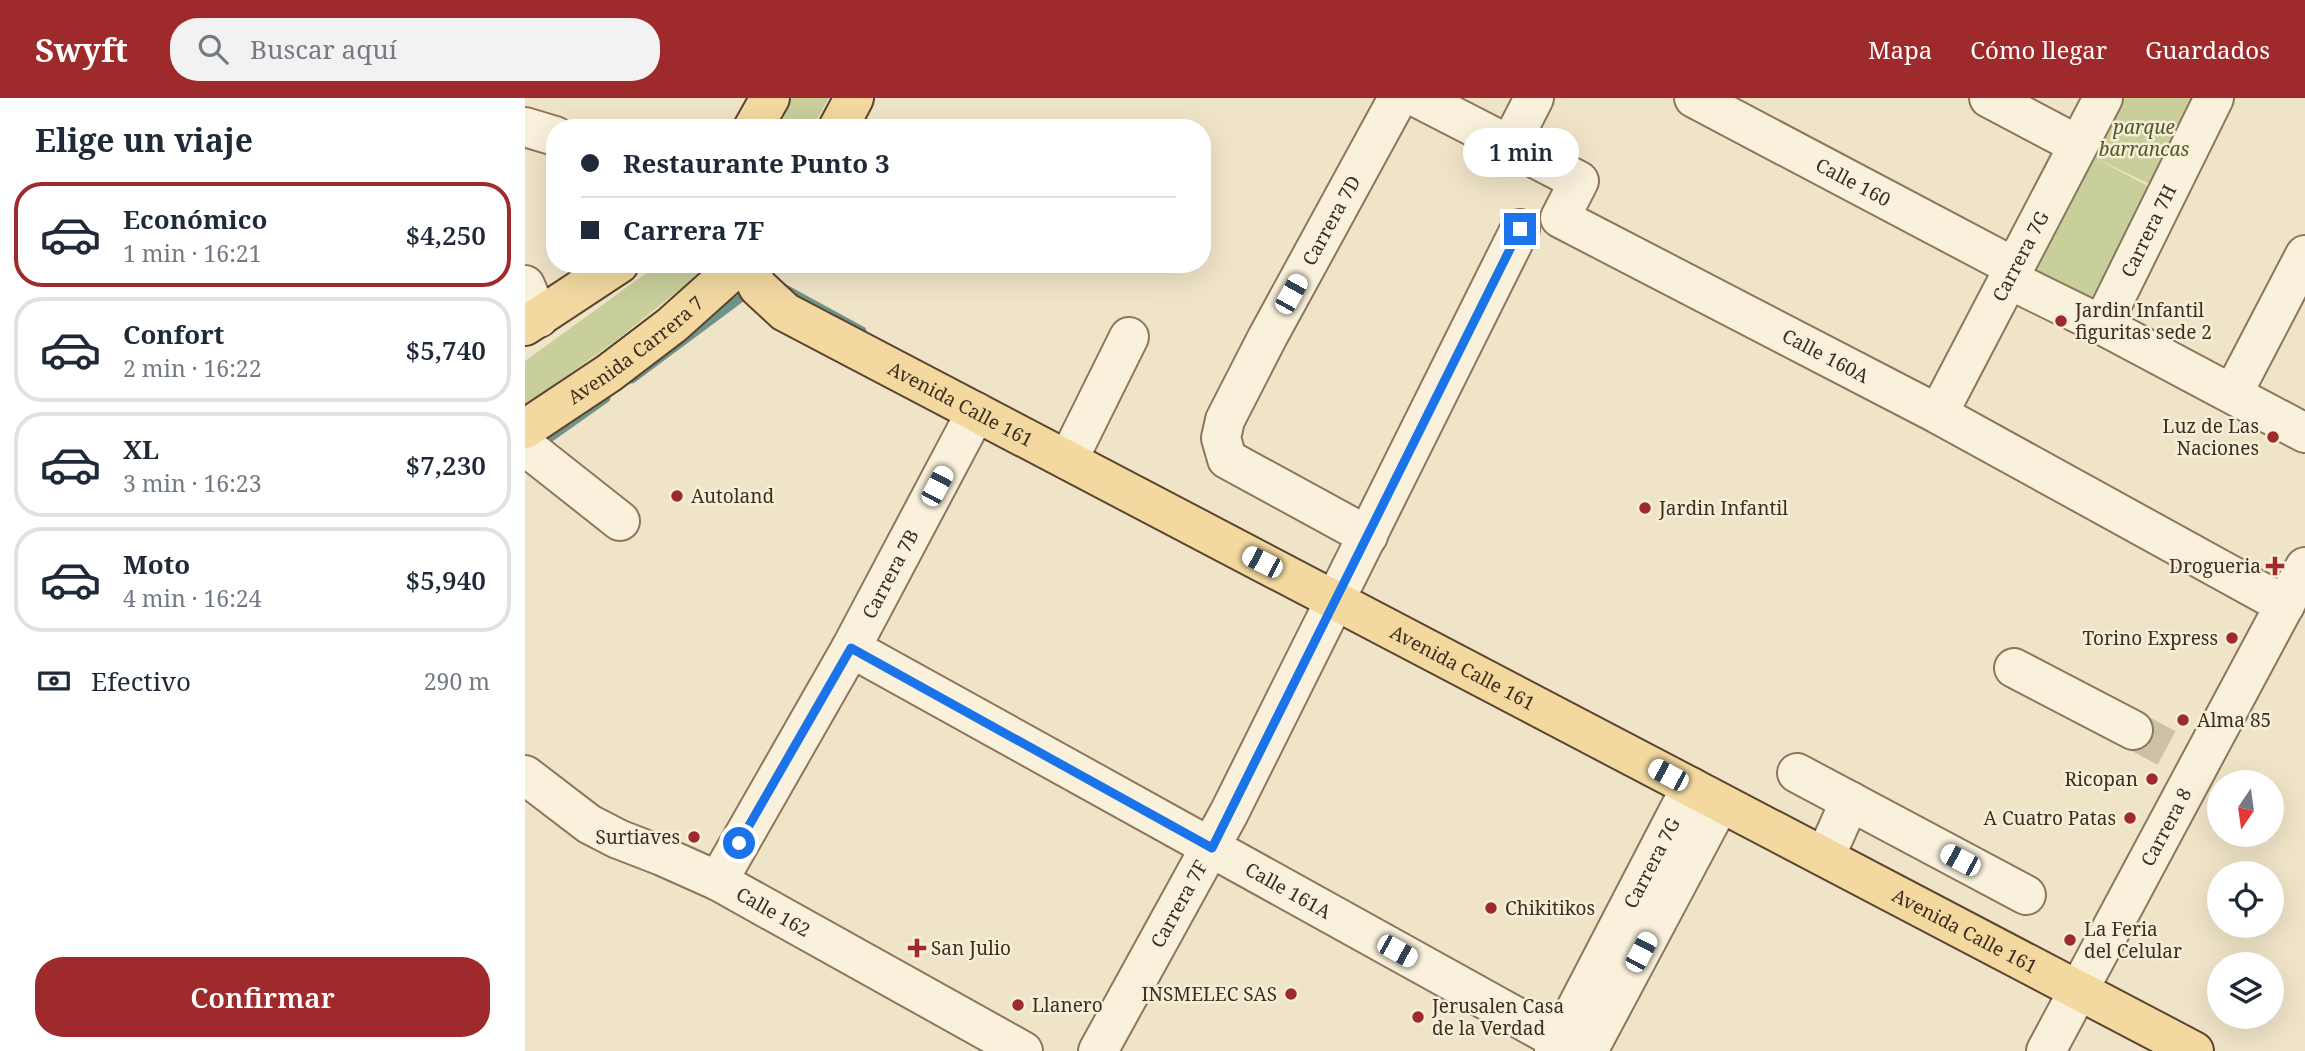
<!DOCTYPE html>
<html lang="es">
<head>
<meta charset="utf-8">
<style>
  :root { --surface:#fff; --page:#f2f2f3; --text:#1f2937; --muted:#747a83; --line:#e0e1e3; --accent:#9e2a2b }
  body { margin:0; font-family:"Noto Serif",serif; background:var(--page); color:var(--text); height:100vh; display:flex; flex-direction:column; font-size:26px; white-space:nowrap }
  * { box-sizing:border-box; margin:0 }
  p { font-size:23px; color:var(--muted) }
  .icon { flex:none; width:38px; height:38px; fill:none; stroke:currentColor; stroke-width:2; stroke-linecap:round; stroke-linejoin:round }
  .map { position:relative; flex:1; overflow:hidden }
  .panel { display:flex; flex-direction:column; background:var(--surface); width:525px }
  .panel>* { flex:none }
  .top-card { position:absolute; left:21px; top:21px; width:665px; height:154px; border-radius:28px; box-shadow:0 7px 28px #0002; display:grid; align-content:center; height:154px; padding:0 35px; background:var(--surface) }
  .needle { width:46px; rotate:193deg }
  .controls { position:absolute; left:1682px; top:672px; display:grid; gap:14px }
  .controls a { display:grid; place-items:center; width:77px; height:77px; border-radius:50%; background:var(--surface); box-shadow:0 7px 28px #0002; font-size:35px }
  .end { position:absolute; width:32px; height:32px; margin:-16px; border:9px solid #1a73e8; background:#fff; box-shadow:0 0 0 4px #fff }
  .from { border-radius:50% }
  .bubble { position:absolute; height:49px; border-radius:24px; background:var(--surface); box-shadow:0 7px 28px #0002; font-size:23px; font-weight:600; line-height:49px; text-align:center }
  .car { position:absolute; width:21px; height:42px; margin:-21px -10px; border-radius:9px; box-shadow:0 0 5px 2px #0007; background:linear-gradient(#fff 24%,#345 0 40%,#fff 0 76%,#345 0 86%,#fff 0) }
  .top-card b { display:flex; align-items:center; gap:24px; height:66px; font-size:26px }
  .top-card b+b { border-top:2px solid var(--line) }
  .top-card i { width:18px; height:18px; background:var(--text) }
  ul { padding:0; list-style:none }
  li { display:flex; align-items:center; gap:21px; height:105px; margin:0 14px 10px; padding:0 21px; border:4px solid var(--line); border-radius:28px }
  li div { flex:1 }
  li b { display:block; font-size:26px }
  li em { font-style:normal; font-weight:600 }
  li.on { border-color:var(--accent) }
  li>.icon { width:63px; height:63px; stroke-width:1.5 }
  h2 { padding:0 35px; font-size:32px; line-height:84px }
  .pay { display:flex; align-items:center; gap:18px; height:77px; padding:0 35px; font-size:26px }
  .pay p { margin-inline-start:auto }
  .primary-button { display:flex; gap:14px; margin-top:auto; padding:14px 35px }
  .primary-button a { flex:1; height:80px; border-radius:28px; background:var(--accent); color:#fff; font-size:28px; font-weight:600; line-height:80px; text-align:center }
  header { display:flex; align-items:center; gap:42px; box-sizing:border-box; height:98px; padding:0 35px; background:var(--accent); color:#fff }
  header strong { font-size:33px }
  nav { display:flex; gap:38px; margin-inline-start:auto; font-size:24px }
  .search { width:490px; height:63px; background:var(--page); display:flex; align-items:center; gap:18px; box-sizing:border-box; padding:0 24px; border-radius:28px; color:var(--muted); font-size:26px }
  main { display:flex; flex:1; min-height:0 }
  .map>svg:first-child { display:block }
  .green { fill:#c9cf9b }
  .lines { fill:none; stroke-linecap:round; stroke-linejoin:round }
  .stream { stroke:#6f938a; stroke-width:9 }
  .minor-tunnel { stroke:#ccc0a6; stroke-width:38; stroke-dasharray:38 19; stroke-linecap:butt }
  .minor-casing { stroke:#8d765c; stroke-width:42 }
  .major-casing { stroke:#5b4430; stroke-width:42 }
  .minor { stroke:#faf1dc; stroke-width:38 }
  .major { stroke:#f3d9a0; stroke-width:38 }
  .route { stroke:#1a73e8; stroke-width:9 }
  .poi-dot { fill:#9e2a2b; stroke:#f7eed8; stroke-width:2.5 }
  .labels { text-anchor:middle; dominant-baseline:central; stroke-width:5; stroke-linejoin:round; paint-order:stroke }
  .park-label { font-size:19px; font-style:italic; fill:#4d5a26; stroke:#f7eed8 }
  .street-label { font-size:19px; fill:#3d2e20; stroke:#f7eed8 }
  .poi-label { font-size:19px; fill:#3d2e20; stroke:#f7eed8; text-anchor:start }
</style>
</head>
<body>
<header>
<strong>Swyft</strong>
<div class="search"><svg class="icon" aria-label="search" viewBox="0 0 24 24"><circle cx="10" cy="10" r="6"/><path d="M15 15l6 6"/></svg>Buscar aquí</div>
<nav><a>Mapa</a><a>Cómo llegar</a><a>Guardados</a></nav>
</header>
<main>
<section class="panel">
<h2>Elige un viaje</h2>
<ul>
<li class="on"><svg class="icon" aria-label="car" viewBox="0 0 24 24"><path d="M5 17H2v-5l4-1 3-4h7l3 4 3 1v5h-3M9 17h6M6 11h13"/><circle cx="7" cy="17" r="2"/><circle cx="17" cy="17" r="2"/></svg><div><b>Económico</b><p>1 min · 16:21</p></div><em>$4,250</em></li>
<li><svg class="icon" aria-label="car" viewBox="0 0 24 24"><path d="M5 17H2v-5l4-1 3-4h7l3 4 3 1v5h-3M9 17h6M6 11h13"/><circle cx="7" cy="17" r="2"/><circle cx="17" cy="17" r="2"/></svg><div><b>Confort</b><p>2 min · 16:22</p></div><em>$5,740</em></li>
<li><svg class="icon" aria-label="car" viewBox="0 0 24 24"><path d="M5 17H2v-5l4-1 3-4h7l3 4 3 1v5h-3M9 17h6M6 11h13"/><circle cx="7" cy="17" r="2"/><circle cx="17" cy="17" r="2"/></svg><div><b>XL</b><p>3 min · 16:23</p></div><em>$7,230</em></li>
<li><svg class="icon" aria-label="car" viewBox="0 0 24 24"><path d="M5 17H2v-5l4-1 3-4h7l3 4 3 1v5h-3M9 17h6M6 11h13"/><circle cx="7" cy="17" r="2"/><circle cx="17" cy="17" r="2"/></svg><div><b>Moto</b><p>4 min · 16:24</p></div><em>$5,940</em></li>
</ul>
<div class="pay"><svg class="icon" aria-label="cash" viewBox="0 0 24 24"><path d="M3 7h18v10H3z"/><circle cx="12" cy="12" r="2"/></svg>Efectivo<p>290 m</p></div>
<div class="primary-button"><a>Confirmar</a></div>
</section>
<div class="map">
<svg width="1780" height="953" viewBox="0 0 1780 953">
  <rect width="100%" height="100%" fill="#f0e4c8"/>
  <g class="green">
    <polygon points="267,0 304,0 287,30 254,30"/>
    <polygon points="1592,0 1683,0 1637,92 1570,60 1640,97 1579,213 1501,172"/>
    <polygon points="134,166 187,166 89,244 0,307 0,263"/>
  </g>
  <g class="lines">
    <g class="stream">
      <polyline points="260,191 337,233"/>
      <polyline points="107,281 225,193"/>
      <polyline points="13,348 81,300"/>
    </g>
    <polyline class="minor-tunnel" points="1608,632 1651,655"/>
    <defs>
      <g id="minor">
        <path id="s1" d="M893,0L1054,83L1035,120L1413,316L1760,507"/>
        <path id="s2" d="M1169,0L1489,169"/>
        <polyline points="1464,0 1553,47"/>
        <polyline points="0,29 30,38"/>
        <polyline points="985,47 1009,0"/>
        <polyline points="1483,181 1577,227 1780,335"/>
        <polyline points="0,187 14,220"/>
        <path id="s3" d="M1577,227L1689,0"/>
        <polyline points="1708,295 1780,157"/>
        <path id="s4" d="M1413,316L1578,0"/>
        <polyline points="0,348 95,423"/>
        <polyline points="543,362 604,239"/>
        <path id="s5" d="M843,438L702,361L696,340L700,322L742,240L873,0"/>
        <path id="s6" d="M326,550L1053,953"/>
        <polyline points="1489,570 1608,632"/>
        <polyline points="1272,675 1501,797"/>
        <path id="s7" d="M0,677L64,726L93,741L137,758L193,783L498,953"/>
        <polyline points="1300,759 1325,703"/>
        <path id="s8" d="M193,783L326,550L451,314"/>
        <path id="s9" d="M573,953L704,715L995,131"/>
        <path id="s10" d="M1029,953L1166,689"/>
        <polyline points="1063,953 1195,705"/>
        <path id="s11" d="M1521,953L1780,469"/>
      </g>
      <g id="major">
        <polyline points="228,30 245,0"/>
        <polyline points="313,30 329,0"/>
        <path id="s12" d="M221,166L233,189L260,214L1669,953"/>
        <polyline points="0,228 94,166"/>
        <path id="s13" d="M0,331L84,275L147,227L215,166"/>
      </g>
    </defs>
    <use href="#minor" class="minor-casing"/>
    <use href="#major" class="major-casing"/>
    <use href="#minor" class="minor"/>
    <use href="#major" class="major"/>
  </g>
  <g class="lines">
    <polyline class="route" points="214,745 326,550 687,750 995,131"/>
  </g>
  <g class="poi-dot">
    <circle cx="1536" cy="223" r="7"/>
    <circle cx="1748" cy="339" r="7"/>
    <circle cx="152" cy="398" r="7"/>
    <circle cx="1120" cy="410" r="7"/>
    <path d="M1746.5 457.5h7v7h7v7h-7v7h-7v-7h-7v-7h7z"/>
    <circle cx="1707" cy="540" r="7"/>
    <circle cx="1658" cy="622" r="7"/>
    <circle cx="1627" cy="681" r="7"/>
    <circle cx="1605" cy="720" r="7"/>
    <circle cx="169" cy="739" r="7"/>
    <circle cx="966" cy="810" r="7"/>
    <circle cx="1545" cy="842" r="7"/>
    <path d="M388.5 839.5h7v7h7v7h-7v7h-7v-7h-7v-7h7z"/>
    <circle cx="766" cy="896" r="7"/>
    <circle cx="493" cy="907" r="7"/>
    <circle cx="893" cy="919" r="7"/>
  </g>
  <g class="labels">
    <g class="park-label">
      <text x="1619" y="29">parque<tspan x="1619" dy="22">barrancas</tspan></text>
    </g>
    <g class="street-label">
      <text stroke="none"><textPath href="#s2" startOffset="180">Calle 160</textPath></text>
      <text stroke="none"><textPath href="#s5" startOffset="427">Carrera 7D</textPath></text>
      <text stroke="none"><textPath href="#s3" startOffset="105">Carrera 7H</textPath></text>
      <text stroke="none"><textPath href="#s4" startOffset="178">Carrera 7G</textPath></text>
      <text stroke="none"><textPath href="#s13" startOffset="136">Avenida Carrera 7</textPath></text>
      <text stroke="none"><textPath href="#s1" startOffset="522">Calle 160A</textPath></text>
      <text stroke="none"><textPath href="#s12" startOffset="261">Avenida Calle 161</textPath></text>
      <text stroke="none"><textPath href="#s8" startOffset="352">Carrera 7B</textPath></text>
      <text stroke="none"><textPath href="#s12" startOffset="828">Avenida Calle 161</textPath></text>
      <text stroke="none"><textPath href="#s11" startOffset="254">Carrera 8</textPath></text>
      <text stroke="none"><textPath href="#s10" startOffset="212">Carrera 7G</textPath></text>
      <text stroke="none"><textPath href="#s6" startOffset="500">Calle 161A</textPath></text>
      <text stroke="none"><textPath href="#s9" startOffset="168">Carrera 7F</textPath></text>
      <text stroke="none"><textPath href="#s7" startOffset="285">Calle 162</textPath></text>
      <text stroke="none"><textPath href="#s12" startOffset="1395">Avenida Calle 161</textPath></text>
    </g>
    <g class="poi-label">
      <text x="1550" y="212">Jardin Infantil<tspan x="1550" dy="22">figuritas sede 2</tspan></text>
      <text x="1734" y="328" text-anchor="end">Luz de Las<tspan x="1734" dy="22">Naciones</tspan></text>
      <text x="166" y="398">Autoland</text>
      <text x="1134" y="410">Jardin Infantil</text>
      <text x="1736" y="468" text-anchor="end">Drogueria</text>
      <text x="1693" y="540" text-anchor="end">Torino Express</text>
      <text x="1672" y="622">Alma 85</text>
      <text x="1613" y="681" text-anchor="end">Ricopan</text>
      <text x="1591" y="720" text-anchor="end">A Cuatro Patas</text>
      <text x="155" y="739" text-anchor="end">Surtiaves</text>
      <text x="980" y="810">Chikitikos</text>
      <text x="1559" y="831">La Feria<tspan x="1559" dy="22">del Celular</tspan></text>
      <text x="406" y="850">San Julio</text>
      <text x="752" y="896" text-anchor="end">INSMELEC SAS</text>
      <text x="507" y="907">Llanero</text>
      <text x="907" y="908">Jerusalen Casa<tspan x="907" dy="22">de la Verdad</tspan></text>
    </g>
  </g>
</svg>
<div class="controls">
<a><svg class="needle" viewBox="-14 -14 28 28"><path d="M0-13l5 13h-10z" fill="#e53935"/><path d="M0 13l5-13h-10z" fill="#747a83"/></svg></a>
<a><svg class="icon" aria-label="locate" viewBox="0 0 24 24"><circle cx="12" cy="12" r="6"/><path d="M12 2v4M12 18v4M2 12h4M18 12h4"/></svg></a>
<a><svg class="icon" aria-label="layers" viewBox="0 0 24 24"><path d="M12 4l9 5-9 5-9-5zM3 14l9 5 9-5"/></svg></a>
</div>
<i class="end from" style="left:214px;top:745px"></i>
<i class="end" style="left:995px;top:131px"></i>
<div class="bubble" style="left:938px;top:30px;width:116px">1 min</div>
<i class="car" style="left:766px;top:196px;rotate:29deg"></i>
<i class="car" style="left:412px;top:388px;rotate:28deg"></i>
<i class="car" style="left:737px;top:464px;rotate:297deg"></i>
<i class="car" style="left:1143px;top:677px;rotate:298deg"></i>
<i class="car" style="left:1435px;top:762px;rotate:298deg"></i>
<i class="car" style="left:872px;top:853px;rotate:119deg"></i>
<i class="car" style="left:1116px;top:854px;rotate:28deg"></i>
<div class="top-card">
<b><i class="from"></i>Restaurante Punto 3</b>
<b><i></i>Carrera 7F</b>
</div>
</div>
</main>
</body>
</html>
